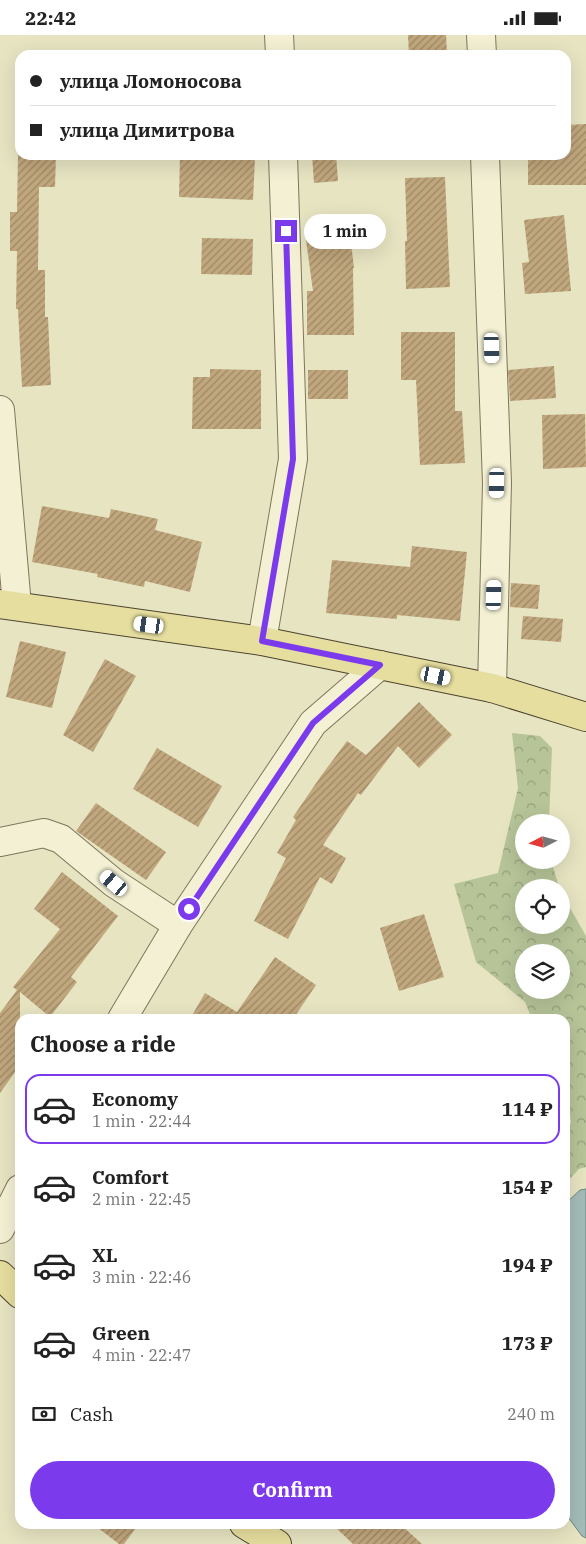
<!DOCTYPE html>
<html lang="en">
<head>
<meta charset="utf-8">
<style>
  :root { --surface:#fff; --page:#f2f2f2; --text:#222; --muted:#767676; --line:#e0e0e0; --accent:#7c3aed }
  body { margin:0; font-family:"IBM Plex Serif",serif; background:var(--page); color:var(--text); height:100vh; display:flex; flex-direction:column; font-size:19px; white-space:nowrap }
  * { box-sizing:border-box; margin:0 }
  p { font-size:16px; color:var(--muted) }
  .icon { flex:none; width:28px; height:28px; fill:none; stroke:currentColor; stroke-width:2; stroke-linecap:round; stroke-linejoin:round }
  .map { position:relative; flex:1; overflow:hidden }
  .panel { position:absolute; left:15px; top:979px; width:555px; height:515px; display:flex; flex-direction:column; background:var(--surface); border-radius:15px; box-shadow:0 5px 20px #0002 }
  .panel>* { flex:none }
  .banner { position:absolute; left:15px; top:15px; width:556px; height:110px; border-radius:15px; box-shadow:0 5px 20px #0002; display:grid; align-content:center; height:110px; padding:0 15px; background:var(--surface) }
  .needle { width:32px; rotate:264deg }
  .buttons { position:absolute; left:515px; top:779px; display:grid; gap:10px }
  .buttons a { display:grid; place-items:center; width:55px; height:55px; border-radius:50%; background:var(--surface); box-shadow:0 5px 20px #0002; font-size:25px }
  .end { position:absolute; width:22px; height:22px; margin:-11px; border:6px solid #7c3aed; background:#fff; box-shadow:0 0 0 2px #fff }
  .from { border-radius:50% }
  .bubble { position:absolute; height:35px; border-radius:18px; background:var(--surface); box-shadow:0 5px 20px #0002; font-size:16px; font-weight:700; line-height:35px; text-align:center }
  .car { position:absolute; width:15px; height:30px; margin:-15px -8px; border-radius:6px; box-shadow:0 0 4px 1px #0007; background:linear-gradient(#fff 24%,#345 0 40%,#fff 0 76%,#345 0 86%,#fff 0) }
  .banner b { display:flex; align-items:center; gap:18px; height:48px; font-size:19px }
  .banner b+b { border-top:1px solid var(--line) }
  .banner i { width:12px; height:12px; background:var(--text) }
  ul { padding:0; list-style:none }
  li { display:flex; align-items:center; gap:15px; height:70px; margin:0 10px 8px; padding:0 5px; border:2px solid transparent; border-radius:15px }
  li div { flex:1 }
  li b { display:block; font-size:19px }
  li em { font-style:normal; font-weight:700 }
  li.active { border-color:var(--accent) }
  li>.icon { width:45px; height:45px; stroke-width:1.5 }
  h2 { padding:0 15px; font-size:22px; line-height:60px }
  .pay { display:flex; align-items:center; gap:12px; height:55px; padding:0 15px; font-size:19px }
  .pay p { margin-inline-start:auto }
  .button { display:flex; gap:10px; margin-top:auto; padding:10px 15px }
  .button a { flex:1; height:58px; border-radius:30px; background:var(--accent); color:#fff; font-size:20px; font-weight:700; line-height:58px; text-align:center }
  .status { display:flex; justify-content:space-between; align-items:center; height:35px; padding:0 25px; background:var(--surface); direction:ltr }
  .status svg { height:14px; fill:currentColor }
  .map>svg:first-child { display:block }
  .forest { fill:url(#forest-crowns); fill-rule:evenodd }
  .water { fill:#a4bbb8; stroke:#6c8786 }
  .building { fill:url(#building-hatch) }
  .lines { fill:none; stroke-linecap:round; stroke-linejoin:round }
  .minor-casing { stroke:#7f755c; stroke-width:30 }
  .major-casing { stroke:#4d4330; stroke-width:30 }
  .minor { stroke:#f3f0d4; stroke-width:28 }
  .major { stroke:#e6de9e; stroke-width:28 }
  .route { stroke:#7c3aed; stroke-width:6 }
</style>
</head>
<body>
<div class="status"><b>22:42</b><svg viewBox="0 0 49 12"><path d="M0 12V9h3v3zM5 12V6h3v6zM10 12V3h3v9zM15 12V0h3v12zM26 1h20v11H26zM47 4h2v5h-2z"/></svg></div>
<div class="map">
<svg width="586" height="1509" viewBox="0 0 586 1509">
  <defs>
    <pattern id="forest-crowns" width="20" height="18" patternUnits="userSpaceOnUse" patternTransform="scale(1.25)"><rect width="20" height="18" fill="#b6c498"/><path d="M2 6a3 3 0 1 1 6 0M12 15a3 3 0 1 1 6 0" fill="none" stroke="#959f7b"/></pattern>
    <pattern id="building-hatch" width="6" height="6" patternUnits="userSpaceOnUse" patternTransform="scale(1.25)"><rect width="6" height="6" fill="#c1a77d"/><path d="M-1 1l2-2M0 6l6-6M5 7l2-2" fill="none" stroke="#9d8866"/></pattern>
  </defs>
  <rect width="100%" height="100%" fill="#e7e4c2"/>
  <path class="forest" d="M512,698L540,701L552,713L549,787L524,788V825H551L559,852H524V890H561V857L586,901V1132L579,1134L565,1149V1091L571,1088L568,1064L565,1057V984H532L525,967L476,927L454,849L498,838L518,753ZM524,918H561V955H524Z"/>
  <polygon class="water" points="586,1154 586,1503 582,1501 565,1478 565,1169 580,1155"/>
  <g class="building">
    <polygon points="408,0 446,0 447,18 409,20"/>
    <polygon points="586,89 586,150 528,150 528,120 566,120 566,90"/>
    <polygon points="18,120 56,120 55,152 39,152 38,235 45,235 45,282 48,282 51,350 22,352 18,274 16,274 17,216 10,216 10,177 17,177"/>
    <polygon points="312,120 336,120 338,146 314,148"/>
    <polygon points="180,121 255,123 253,165 179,162"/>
    <polygon points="445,142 450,252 406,254 405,206 407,206 405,143"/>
    <polygon points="564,180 571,256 525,259 522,228 529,227 524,185"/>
    <polygon points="350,199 354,233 353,233 354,300 307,300 307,256 313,256 306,205"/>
    <polygon points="202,203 253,204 252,240 201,239"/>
    <polygon points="401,297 455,297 455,376 462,376 465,428 420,430 416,345 401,345"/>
    <polygon points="554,331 556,363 510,366 508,335"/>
    <polygon points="210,334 261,335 261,394 192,394 193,342 210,342"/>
    <rect x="308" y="335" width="40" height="29"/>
    <polygon points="585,379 586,432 543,434 542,380"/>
    <polygon points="42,471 109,483 111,474 158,484 155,495 202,507 190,557 145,546 144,552 97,542 98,539 32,527"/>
    <polygon points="412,511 467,517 460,586 397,580 397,584 326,578 332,525 410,532"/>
    <polygon points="511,548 540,550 538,574 510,572"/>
    <polygon points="523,581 563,584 561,607 521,604"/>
    <polygon points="20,606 66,617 52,673 6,662"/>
    <polygon points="105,624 136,641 93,717 63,700"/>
    <polygon points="419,667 452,700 419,733 398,711 361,760 358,758 323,810 346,823 332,849 320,842 288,904 254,886 286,823 277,818 296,785 293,782 321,741 347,706 366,720"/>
    <polygon points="157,713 222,751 198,792 133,754"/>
    <polygon points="96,768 166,817 146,845 76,796"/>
    <polygon points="62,837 118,881 71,942 77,947 50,982 20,957 20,1030 0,1058 0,978 17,955 13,952 60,894 34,874"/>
    <polygon points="424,879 444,942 399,956 380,893"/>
    <polygon points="275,922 316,950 293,984 190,984 205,958 237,977"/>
    <polygon points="93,1489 139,1489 124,1509 119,1509"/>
    <polygon points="332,1489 400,1489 422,1509 353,1509"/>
  </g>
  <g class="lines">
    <defs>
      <g id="minor">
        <polyline points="279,0 280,20"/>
        <polyline points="481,0 482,20"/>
        <polyline points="485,120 497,448 492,653"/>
        <polyline points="0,375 17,571"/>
        <polyline points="262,606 293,424 283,120"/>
        <polyline points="0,807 44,798 61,804 114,848 178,890"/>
        <polyline points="122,984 178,890 313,688 380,630"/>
        <polyline points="0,1194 20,1154"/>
      </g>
      <g id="major">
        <polyline points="0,569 262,606 492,653 586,682"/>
        <polyline points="0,1240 20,1259"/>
        <polyline points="244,1489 277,1509"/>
      </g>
    </defs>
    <use href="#minor" class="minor-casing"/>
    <use href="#major" class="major-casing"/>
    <use href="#minor" class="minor"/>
    <use href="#major" class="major"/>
  </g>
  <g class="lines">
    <polyline class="route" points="189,874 313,688 380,630 262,606 293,424 286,196"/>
  </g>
</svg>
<div class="buttons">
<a><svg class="needle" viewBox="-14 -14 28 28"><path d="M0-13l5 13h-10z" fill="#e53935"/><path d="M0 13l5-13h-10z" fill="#767676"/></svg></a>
<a><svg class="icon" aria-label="locate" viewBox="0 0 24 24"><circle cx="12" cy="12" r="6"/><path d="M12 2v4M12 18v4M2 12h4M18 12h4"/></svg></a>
<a><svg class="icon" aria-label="layers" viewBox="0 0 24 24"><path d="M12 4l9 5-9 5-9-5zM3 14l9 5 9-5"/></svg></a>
</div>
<i class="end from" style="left:189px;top:874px"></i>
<i class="end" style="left:286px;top:196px"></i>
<div class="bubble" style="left:304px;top:179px;width:82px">1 min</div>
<i class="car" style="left:492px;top:313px;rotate:178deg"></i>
<i class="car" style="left:497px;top:448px;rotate:181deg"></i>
<i class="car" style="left:494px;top:560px;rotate:2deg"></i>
<i class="car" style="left:149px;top:590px;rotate:278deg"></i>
<i class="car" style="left:436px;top:641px;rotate:102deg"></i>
<i class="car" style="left:114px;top:848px;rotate:310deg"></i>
<div class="banner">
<b><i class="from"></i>улица Ломоносова</b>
<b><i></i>улица Димитрова</b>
</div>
<section class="panel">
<h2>Choose a ride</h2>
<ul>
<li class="active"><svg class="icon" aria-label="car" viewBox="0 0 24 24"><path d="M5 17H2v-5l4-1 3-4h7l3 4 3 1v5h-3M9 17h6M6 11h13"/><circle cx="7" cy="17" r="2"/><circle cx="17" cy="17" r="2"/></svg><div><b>Economy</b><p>1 min · 22:44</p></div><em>114 ₽</em></li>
<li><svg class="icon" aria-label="car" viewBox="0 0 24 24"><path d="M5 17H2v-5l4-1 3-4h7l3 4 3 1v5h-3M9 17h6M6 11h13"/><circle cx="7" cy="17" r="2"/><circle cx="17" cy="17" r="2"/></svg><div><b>Comfort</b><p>2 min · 22:45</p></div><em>154 ₽</em></li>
<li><svg class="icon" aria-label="car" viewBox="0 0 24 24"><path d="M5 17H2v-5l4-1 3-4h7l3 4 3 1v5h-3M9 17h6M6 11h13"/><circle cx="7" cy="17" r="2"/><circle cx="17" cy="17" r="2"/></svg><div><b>XL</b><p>3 min · 22:46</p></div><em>194 ₽</em></li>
<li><svg class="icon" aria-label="car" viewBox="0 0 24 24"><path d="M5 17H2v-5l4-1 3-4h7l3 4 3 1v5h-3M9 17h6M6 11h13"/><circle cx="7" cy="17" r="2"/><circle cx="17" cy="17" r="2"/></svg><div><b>Green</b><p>4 min · 22:47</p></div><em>173 ₽</em></li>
</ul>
<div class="pay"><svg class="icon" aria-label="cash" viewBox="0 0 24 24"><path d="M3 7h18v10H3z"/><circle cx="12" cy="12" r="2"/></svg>Cash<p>240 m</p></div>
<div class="button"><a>Confirm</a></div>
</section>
</div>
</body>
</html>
